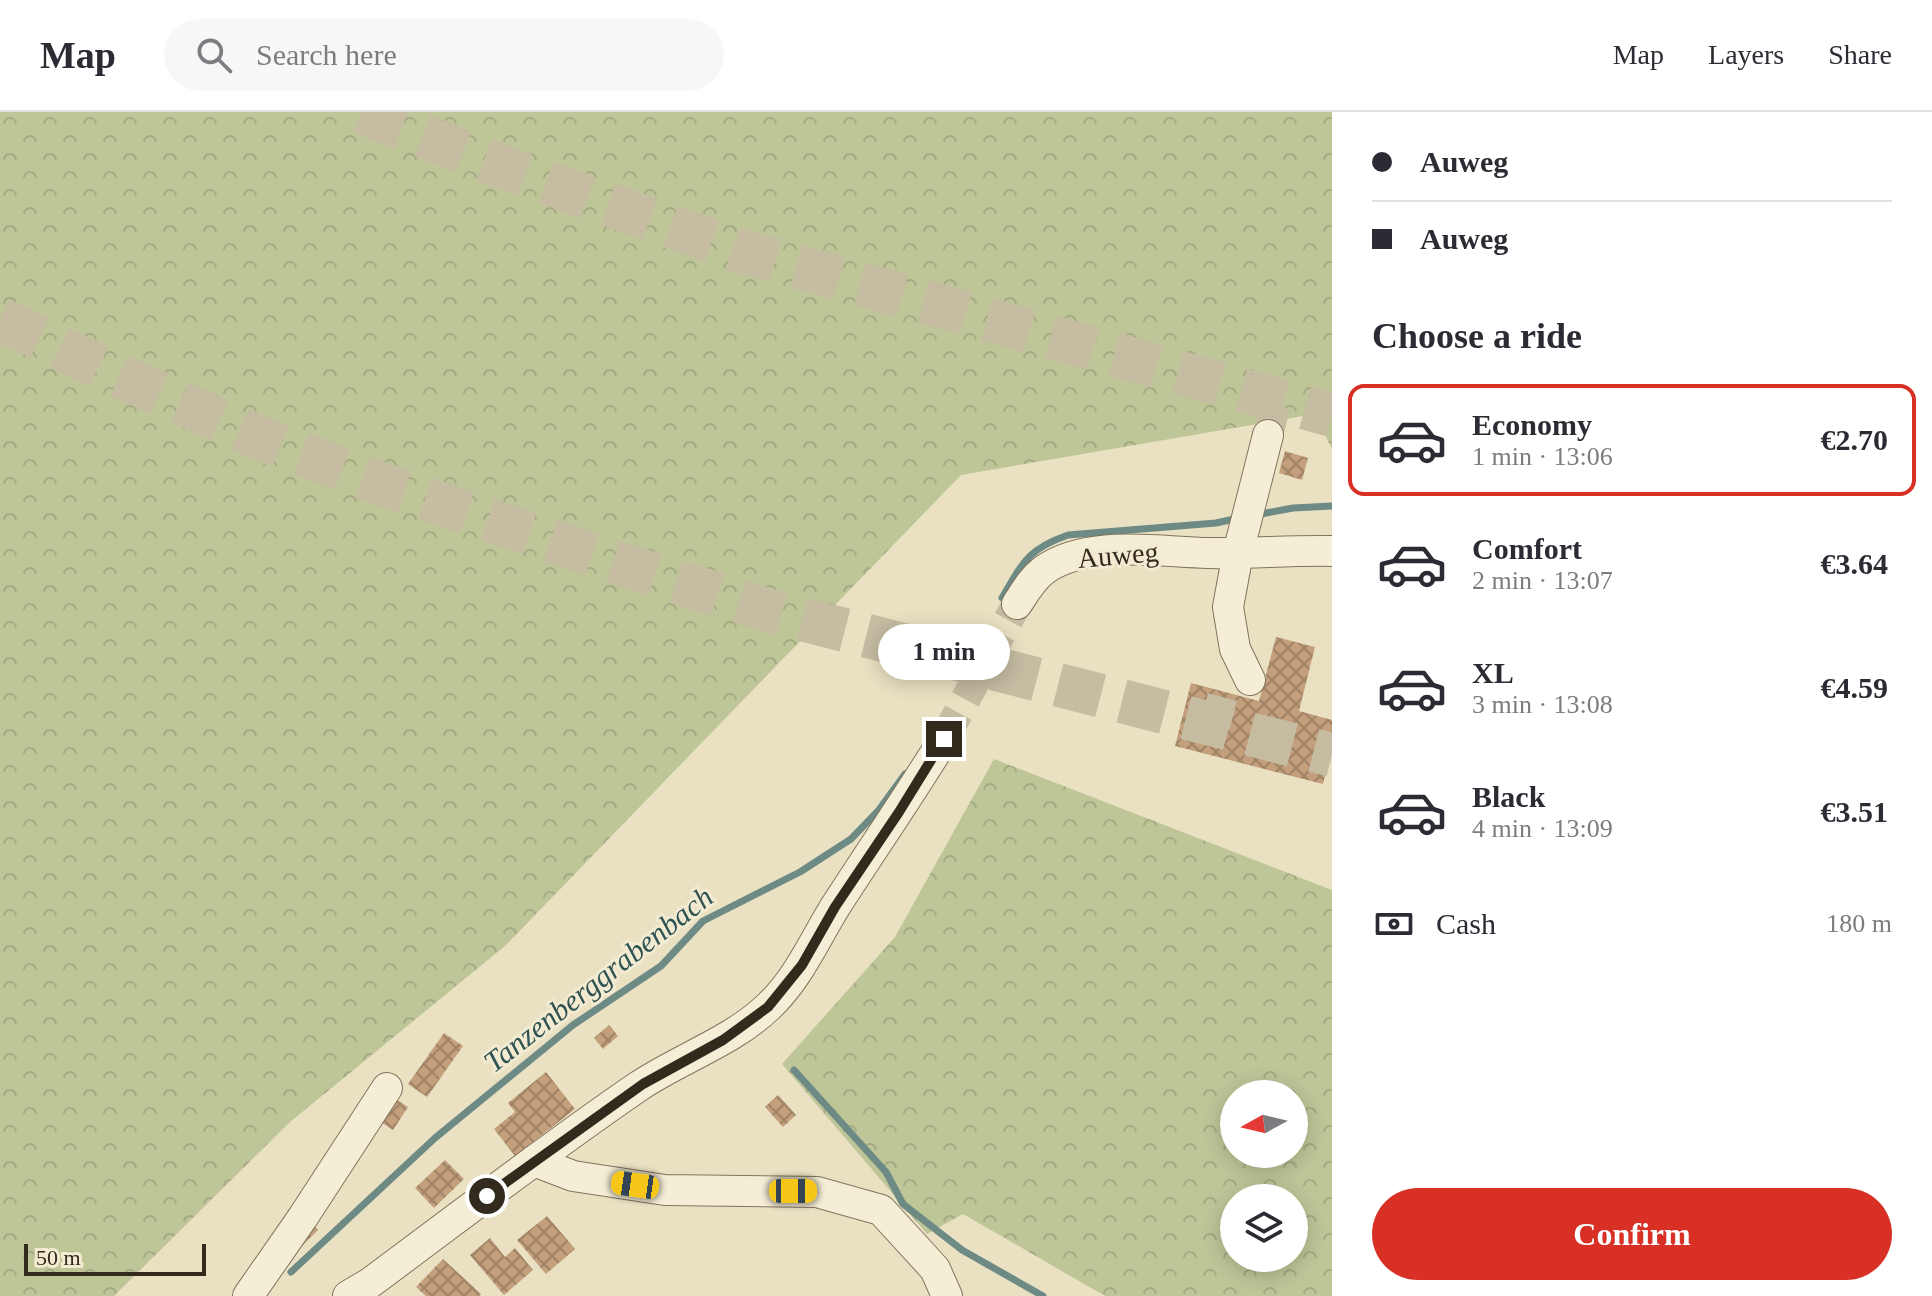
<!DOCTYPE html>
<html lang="en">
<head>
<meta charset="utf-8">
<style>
  :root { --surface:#fff; --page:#f7f7f7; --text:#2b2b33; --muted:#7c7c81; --line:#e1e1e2; --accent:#d93025 }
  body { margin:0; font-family:Georgia,serif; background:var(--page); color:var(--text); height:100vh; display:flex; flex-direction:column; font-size:30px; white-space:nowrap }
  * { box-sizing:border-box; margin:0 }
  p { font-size:26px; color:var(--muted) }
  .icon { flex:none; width:44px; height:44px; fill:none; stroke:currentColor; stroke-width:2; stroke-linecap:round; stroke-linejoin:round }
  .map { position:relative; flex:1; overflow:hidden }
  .drawer { display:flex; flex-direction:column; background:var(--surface); width:600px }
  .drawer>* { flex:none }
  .hud { display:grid; align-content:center; height:176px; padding:0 40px; background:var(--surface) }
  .needle { width:52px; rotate:262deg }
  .buttons { position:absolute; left:1220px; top:968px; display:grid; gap:16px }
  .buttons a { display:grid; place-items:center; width:88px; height:88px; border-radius:50%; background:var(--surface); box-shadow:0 4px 20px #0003; font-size:40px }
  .scale { position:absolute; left:24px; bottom:20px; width:182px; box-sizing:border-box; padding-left:8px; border:4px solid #332a1e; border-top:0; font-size:22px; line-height:28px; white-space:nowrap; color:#332a1e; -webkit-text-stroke:6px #f2ebd2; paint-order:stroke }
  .end { position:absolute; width:36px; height:36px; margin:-18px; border:10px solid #332a1e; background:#fff; box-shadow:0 0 0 4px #fff }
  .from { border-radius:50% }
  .bubble { position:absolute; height:56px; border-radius:28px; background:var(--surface); box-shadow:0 4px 20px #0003; font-size:26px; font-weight:600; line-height:56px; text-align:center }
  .car { position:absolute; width:24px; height:48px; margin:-24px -12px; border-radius:10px; box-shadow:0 0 6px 2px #0007; background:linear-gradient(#f5c518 24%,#345 0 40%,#f5c518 0 76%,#345 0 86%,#f5c518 0) }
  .hud b { display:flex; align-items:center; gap:28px; height:76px; font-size:30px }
  .hud b+b { border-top:2px solid var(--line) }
  .hud i { width:20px; height:20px; background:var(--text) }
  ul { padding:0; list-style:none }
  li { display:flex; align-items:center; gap:24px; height:112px; margin:0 16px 12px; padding:0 24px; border:4px solid transparent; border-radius:16px }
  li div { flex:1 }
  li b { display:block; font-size:30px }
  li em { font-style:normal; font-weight:600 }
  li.selected { border-color:var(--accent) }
  li>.icon { width:72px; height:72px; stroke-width:1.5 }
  h2 { padding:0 40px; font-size:36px; line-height:96px }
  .pay { display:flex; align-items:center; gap:20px; height:88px; padding:0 40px; font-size:30px }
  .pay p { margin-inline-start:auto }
  .button { display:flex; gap:16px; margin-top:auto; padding:16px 40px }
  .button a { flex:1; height:92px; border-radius:48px; background:var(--accent); color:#fff; font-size:32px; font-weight:600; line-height:92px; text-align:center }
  header { display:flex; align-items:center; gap:48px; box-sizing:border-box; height:112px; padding:0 40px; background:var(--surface); border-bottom:2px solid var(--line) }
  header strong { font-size:38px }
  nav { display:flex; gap:44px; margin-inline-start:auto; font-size:28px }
  .search { width:560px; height:72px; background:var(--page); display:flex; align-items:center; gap:20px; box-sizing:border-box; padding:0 28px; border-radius:44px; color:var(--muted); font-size:30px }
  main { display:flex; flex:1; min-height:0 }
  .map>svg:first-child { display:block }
  .forest { fill:url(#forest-crowns); fill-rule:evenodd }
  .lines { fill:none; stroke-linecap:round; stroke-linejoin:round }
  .stream { stroke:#6d8a85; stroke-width:7 }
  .building { fill:url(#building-cross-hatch) }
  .minor-tunnel { stroke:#c5bca2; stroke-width:30; stroke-dasharray:30 15; stroke-linecap:butt }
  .highway-tunnel { stroke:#c5bca2; stroke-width:44; stroke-dasharray:44 22; stroke-linecap:butt }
  .minor-casing { stroke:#82735c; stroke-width:32 }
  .minor { stroke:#f5eed6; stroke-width:30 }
  .route { stroke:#332a1e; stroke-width:10 }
  .labels { text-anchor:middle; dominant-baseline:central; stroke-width:6; stroke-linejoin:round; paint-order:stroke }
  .street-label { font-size:28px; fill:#332a1e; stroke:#f2ebd2 }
  .water-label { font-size:30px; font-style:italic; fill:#2f5252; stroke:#f2ebd2 }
</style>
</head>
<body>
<header>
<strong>Map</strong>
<div class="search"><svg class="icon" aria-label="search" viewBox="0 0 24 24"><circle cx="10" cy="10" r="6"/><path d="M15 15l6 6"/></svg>Search here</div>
<nav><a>Map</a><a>Layers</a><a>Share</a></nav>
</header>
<main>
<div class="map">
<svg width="1332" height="1184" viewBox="0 0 1332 1184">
  <defs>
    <pattern id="forest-crowns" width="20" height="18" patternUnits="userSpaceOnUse" patternTransform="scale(2)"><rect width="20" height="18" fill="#bec698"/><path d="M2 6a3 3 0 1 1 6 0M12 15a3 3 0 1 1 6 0" fill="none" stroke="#a4aa83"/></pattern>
    <pattern id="building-cross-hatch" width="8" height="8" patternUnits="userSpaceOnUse" patternTransform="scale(2)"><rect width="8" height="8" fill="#c49f7c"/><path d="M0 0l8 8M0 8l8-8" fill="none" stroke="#a08265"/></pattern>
  </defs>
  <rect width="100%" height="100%" fill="#eae1c3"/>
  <g class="forest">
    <polygon points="0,0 1332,0 1332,337 1315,302 961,363 505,834 290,1010 114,1184 0,1184"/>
    <path d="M994,647L1332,778V1184H1105L963,1102L927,1122L782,952L895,825ZM1234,982H1294V1042H1234ZM1234,1086H1294V1146H1234Z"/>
  </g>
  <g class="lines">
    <g class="stream">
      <polyline points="1255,403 1293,396 1332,394"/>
      <path d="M1002,486C1023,450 1028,437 1068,423L1216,411L1239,406"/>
      <polyline points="794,958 886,1060 903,1092 962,1138 1043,1184"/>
      <polyline points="291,1160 435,1026 573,913 661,854 703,809 800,760 851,727 878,699 905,662"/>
    </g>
  </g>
  <g class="building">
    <polygon points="1285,339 1308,346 1302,368 1279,361"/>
    <polygon points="1276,525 1315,535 1299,599 1332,608 1332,637 1323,672 1175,634 1191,571 1259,589"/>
    <polygon points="609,913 618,924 603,937 594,926"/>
    <polygon points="444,921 463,934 427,985 408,972"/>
    <polygon points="546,960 575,997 515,1044 494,1017 515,1000 508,991"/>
    <polygon points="778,983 796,1003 783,1015 765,995"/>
    <polygon points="391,984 408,995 393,1018 376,1007"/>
    <polygon points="445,1048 464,1067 434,1096 415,1076"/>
    <polygon points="547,1104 575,1137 546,1162 517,1128"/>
    <polygon points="308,1109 318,1118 302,1134 293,1125"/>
    <polygon points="490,1126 505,1145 515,1136 533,1158 504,1183 470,1143"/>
    <polygon points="443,1147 481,1182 479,1184 426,1184 416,1175"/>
  </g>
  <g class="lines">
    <g class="minor-tunnel">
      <polyline points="1268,323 1277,287"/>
      <polyline points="1215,614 1226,571"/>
      <polyline points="944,627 1017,492"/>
    </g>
    <g class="highway-tunnel">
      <polyline points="361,0 513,59 738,138 1332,303"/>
      <polyline points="0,207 106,258 260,326 376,370 617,451 774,500 1332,643"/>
    </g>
    <defs>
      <g id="minor">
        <path d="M1017,492C1025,480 1032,467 1044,458C1087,427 1158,440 1208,441C1249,442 1290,438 1332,439"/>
        <polyline points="1250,568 1235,537 1228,495 1238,441 1268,323"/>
        <polyline points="534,1049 573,1064 665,1078 817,1080 881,1098 935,1157 947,1184"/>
        <polyline points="248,1184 303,1105 387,976"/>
        <path d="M348,1184L370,1171C459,1105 547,1037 639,974C681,946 731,930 768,895C798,867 814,829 835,795C871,739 909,684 944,627"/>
      </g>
    </defs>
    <use href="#minor" class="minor-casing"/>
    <use href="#minor" class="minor"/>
  </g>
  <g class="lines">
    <polyline class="route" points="487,1084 643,972 723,928 768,895 802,853 835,795 899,700 944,627"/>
  </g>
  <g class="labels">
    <g class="street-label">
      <text transform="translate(1118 443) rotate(-5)">Auweg</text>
    </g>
    <g class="water-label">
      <text transform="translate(598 867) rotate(-38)">Tanzenberggrabenbach</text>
    </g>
  </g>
</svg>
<div class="buttons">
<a><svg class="needle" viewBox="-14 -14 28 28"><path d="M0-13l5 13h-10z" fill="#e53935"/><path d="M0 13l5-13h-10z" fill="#7c7c81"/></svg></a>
<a><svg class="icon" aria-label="layers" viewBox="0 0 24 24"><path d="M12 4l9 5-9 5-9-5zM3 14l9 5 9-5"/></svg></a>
</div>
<div class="scale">50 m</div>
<i class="end from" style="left:487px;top:1084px"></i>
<i class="end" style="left:944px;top:627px"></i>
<div class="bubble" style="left:878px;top:512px;width:132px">1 min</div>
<i class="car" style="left:635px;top:1073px;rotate:278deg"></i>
<i class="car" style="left:793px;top:1079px;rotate:90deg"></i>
</div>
<section class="drawer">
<div class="hud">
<b><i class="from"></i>Auweg</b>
<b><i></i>Auweg</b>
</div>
<h2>Choose a ride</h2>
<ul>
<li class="selected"><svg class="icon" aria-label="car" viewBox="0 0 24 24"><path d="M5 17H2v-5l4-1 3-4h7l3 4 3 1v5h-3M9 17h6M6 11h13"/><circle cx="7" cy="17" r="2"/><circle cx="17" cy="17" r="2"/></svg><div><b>Economy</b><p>1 min · 13:06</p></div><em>€2.70</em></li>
<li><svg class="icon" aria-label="car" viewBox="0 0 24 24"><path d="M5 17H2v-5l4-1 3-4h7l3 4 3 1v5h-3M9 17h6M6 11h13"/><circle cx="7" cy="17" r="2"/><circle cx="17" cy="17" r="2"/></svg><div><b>Comfort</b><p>2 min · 13:07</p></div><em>€3.64</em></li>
<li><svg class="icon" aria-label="car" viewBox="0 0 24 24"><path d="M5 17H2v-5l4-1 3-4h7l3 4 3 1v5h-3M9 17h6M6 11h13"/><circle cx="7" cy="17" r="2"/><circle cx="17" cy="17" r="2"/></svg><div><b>XL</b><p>3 min · 13:08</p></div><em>€4.59</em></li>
<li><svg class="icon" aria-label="car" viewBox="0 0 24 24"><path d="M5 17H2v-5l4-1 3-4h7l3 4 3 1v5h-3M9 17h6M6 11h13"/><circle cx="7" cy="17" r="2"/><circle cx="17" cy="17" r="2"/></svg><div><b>Black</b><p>4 min · 13:09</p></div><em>€3.51</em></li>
</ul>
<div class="pay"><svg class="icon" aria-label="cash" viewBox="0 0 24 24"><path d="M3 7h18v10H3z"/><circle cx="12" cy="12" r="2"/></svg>Cash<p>180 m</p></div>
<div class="button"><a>Confirm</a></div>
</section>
</main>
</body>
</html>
